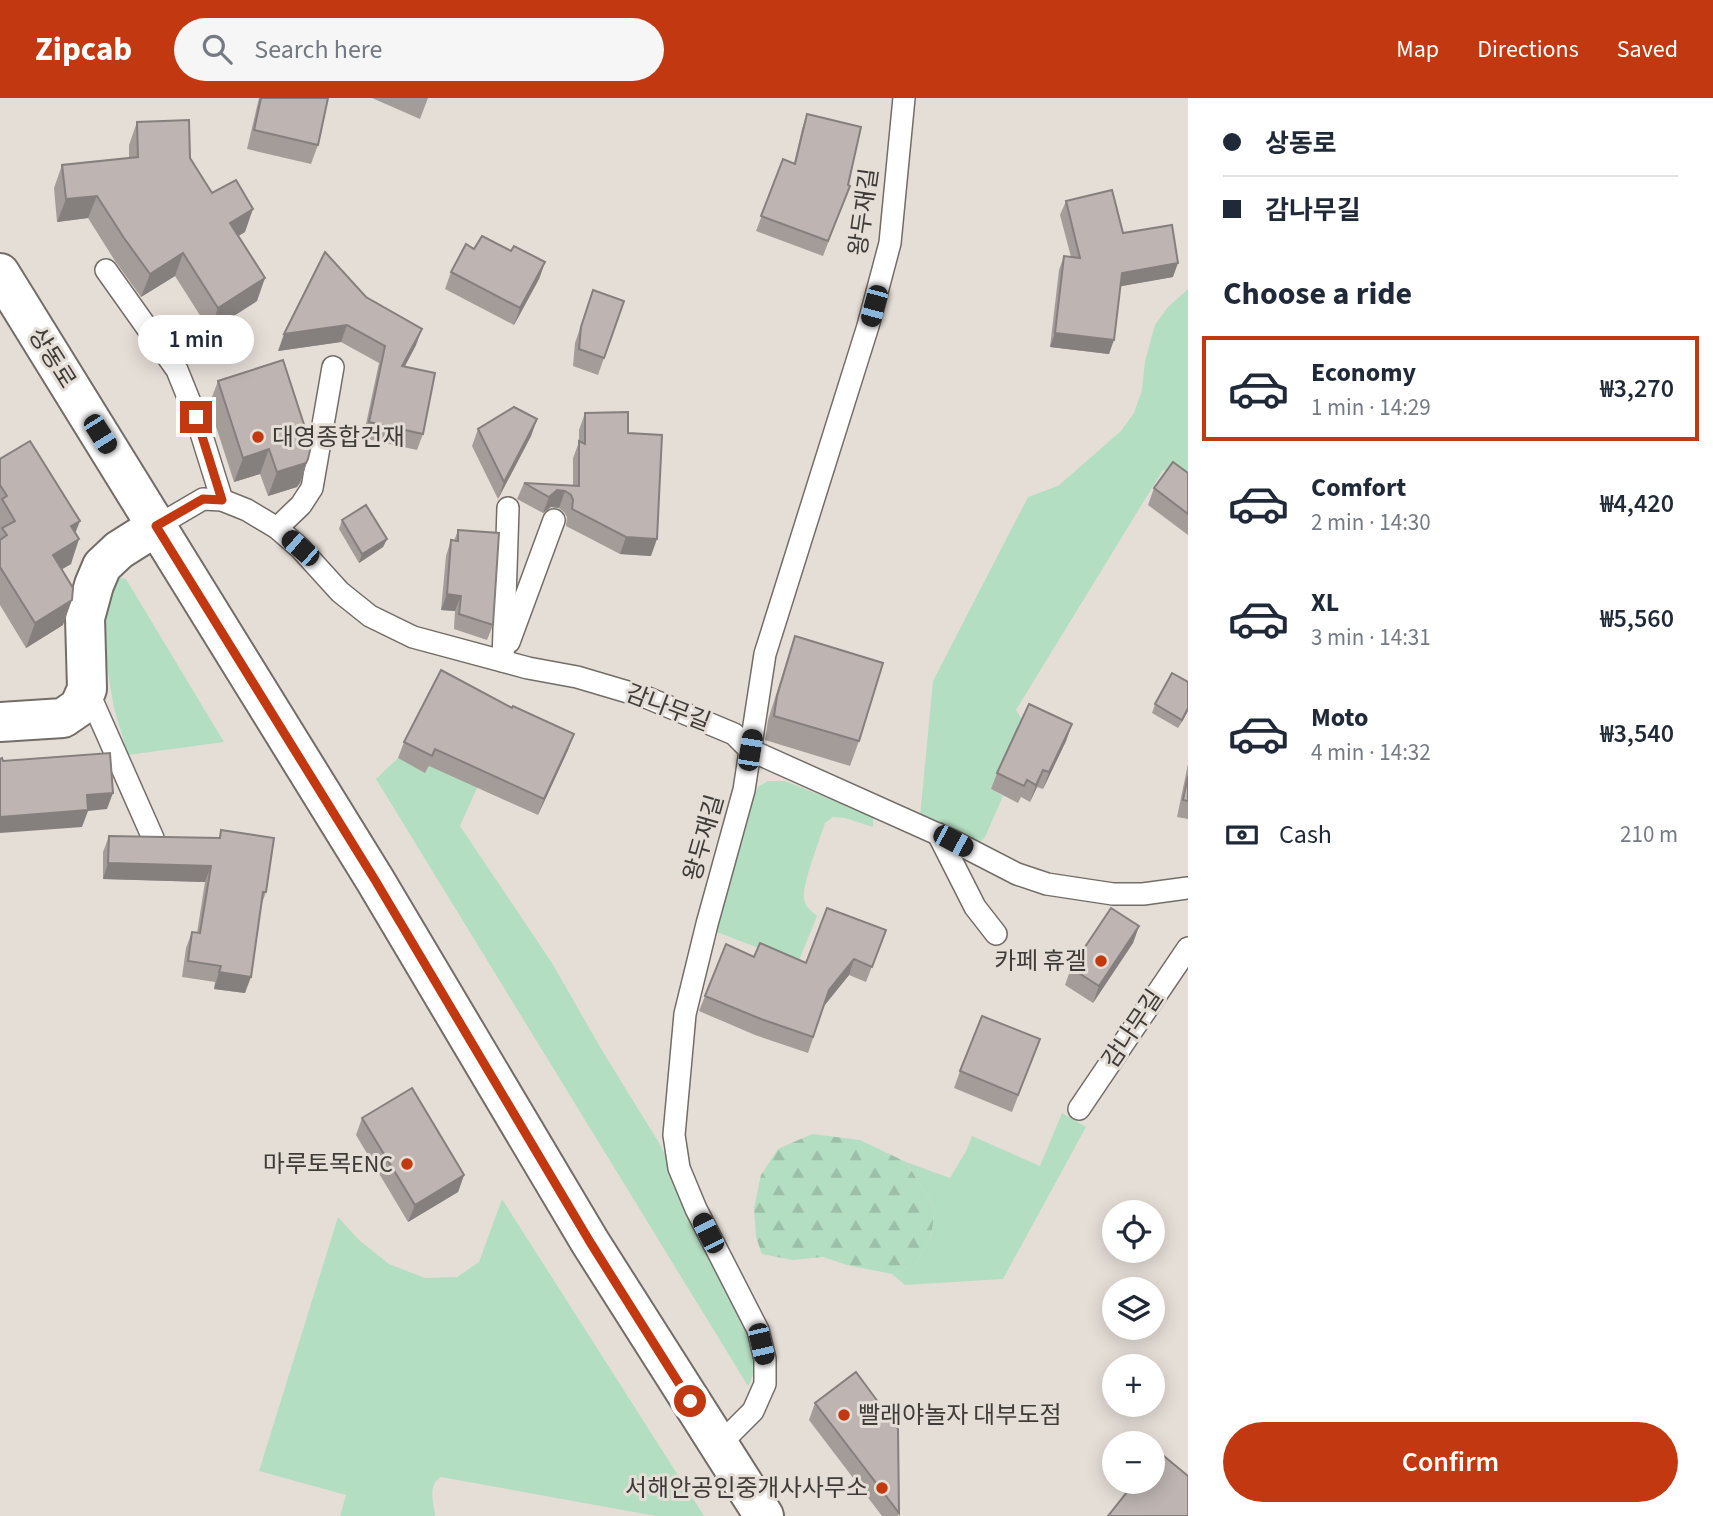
<!DOCTYPE html>
<html lang="en">
<head>
<meta charset="utf-8">
<style>
  :root { --surface:#fff; --page:#f6f6f7; --text:#1f2937; --muted:#747a83; --line:#e0e1e3; --accent:#c23911 }
  body { margin:0; font-family:"Source Sans 3","Noto Sans KR",sans-serif; background:var(--page); color:var(--text); height:100vh; display:flex; flex-direction:column; font-size:26px; white-space:nowrap }
  * { box-sizing:border-box; margin:0 }
  p { font-size:23px; color:var(--muted) }
  .icon { flex:none; width:38px; height:38px; fill:none; stroke:currentColor; stroke-width:2; stroke-linecap:round; stroke-linejoin:round }
  .map { position:relative; flex:1; overflow:hidden }
  .drawer { display:flex; flex-direction:column; background:var(--surface); width:525px }
  .drawer>* { flex:none }
  .guide { display:grid; align-content:center; height:154px; padding:0 35px; background:var(--surface) }
  .buttons { position:absolute; left:1102px; top:1102px; display:grid; gap:14px }
  .buttons a { display:grid; place-items:center; width:63px; height:63px; border-radius:50%; background:var(--surface); box-shadow:0 4px 18px #0003; font-size:35px }
  .end { position:absolute; width:32px; height:32px; margin:-16px; border:9px solid #c23911; background:#fff; box-shadow:0 0 0 4px #fff }
  .from { border-radius:50% }
  .bubble { position:absolute; height:49px; border-radius:24px; background:var(--surface); box-shadow:0 4px 18px #0003; font-size:23px; font-weight:600; line-height:49px; text-align:center }
  .car { position:absolute; width:21px; height:42px; margin:-21px -10px; border-radius:9px; box-shadow:0 0 5px 2px #0007; background:linear-gradient(#222 24%,#8ab4d8 0 40%,#222 0 76%,#8ab4d8 0 86%,#222 0) }
  .guide b { display:flex; align-items:center; gap:24px; height:66px; font-size:26px }
  .guide b+b { border-top:2px solid var(--line) }
  .guide i { width:18px; height:18px; background:var(--text) }
  ul { padding:0; list-style:none }
  li { display:flex; align-items:center; gap:21px; height:105px; margin:0 14px 10px; padding:0 21px; border:4px solid transparent; border-radius:0px }
  li div { flex:1 }
  li b { display:block; font-size:26px }
  li em { font-style:normal; font-weight:600 }
  li.current { border-color:var(--accent) }
  li>.icon { width:63px; height:63px; stroke-width:1.5 }
  h2 { padding:0 35px; font-size:32px; line-height:84px }
  .pay { display:flex; align-items:center; gap:18px; height:77px; padding:0 35px; font-size:26px }
  .pay p { margin-inline-start:auto }
  .button { display:flex; gap:14px; margin-top:auto; padding:14px 35px }
  .button a { flex:1; height:80px; border-radius:42px; background:var(--accent); color:#fff; font-size:28px; font-weight:600; line-height:80px; text-align:center }
  header { display:flex; align-items:center; gap:42px; box-sizing:border-box; height:98px; padding:0 35px; background:var(--accent); color:#fff }
  header strong { font-size:33px }
  nav { display:flex; gap:38px; margin-inline-start:auto; font-size:24px }
  .search { width:490px; height:63px; background:var(--page); display:flex; align-items:center; gap:18px; box-sizing:border-box; padding:0 24px; border-radius:38px; color:var(--muted); font-size:26px }
  main { display:flex; flex:1; min-height:0 }
  .map>svg:first-child { display:block }
  .green { fill:#b4dec2 }
  .forest { fill:url(#forest-firs) }
  .lines { fill:none; stroke-linecap:round; stroke-linejoin:round }
  .service-casing { stroke:#736d67; stroke-width:24 }
  .minor-casing { stroke:#736d67; stroke-width:42 }
  .tertiary-casing { stroke:#736d67; stroke-width:42 }
  .service { stroke:#fff; stroke-width:21 }
  .minor { stroke:#fff; stroke-width:38 }
  .tertiary { stroke:#fff; stroke-width:38 }
  .wall { fill:#a39c99 }
  .shaded-wall { fill:#857f7d }
  .building { fill:#beb5b2; stroke:#857f7d; stroke-width:2 }
  .route { stroke:#c23911; stroke-width:9 }
  .poi-dot { fill:#c23911; stroke:#e5ded7; stroke-width:2.5 }
  .labels { text-anchor:middle; dominant-baseline:central; stroke-width:6; stroke-linejoin:round; paint-order:stroke }
  .street-label { font-size:24px; fill:#3e3b38; stroke:#e5ded7 }
  .poi-label { font-size:24px; fill:#3e3b38; stroke:#e5ded7; text-anchor:end }
</style>
</head>
<body>
<header>
<strong>Zipcab</strong>
<div class="search"><svg class="icon" aria-label="search" viewBox="0 0 24 24"><circle cx="10" cy="10" r="6"/><path d="M15 15l6 6"/></svg>Search here</div>
<nav><a>Map</a><a>Directions</a><a>Saved</a></nav>
</header>
<main>
<div class="map">
<svg width="1188" height="1418" viewBox="0 0 1188 1418">
  <defs>
    <pattern id="forest-firs" width="22" height="20" patternUnits="userSpaceOnUse" patternTransform="scale(1.75)"><rect width="22" height="20" fill="#b4dec2"/><path d="M5 1l3.5 6h-7zM16 11l3.5 6h-7z" fill="#9cbfa7"/></pattern>
  </defs>
  <rect width="100%" height="100%" fill="#e5ded7"/>
  <g class="green">
    <polygon points="1188,191 1188,379 1163,372 1016,612 1023,623 991,691 1003,698 985,739 979,745 920,719 933,583 1028,399 1058,388 1121,333 1134,315 1142,292 1145,263 1155,227 1167,210"/>
    <polygon points="116,479 126,481 224,644 128,657 114,610 100,528"/>
    <path d="M462,604L477,690L460,728L552,865L603,954L661,1048L751,1246C753,1263 757,1273 748,1288L376,681L398,660L426,674Z"/>
    <path d="M768,683H785L873,718V729L845,720L833,719L825,725C820,741 802,786 804,801C805,808 811,813 817,818L798,865L714,833L749,708L758,689Z"/>
    <polygon points="1062,1015 1086,1029 1003,1181 905,1187 892,1176 915,1166 931,1139 935,1110 906,1064 950,1080 966,1053 972,1038 1040,1068"/>
    <path d="M502,1101L704,1418H656L441,1379C427,1387 434,1405 435,1418H340L346,1397L259,1373L338,1119L359,1142L389,1166L425,1180L457,1179L479,1164Z"/>
  </g>
  <polygon class="forest" points="812,1036 860,1042 906,1064 935,1110 931,1139 915,1166 892,1176 847,1167 823,1159 792,1162 762,1156 756,1139 754,1110 761,1077 778,1051"/>
  <g class="lines">
    <defs>
      <g id="service">
        <polyline points="106,172 177,272 196,319 222,402"/>
        <polyline points="157,428 203,401 222,402 247,412 277,430 300,450 340,494 370,518 413,539 528,570 577,579 648,600 734,636 750,652 953,743 1017,776 1047,786 1113,796 1143,796 1188,790"/>
        <polyline points="277,430 301,407 312,390 333,269"/>
        <polyline points="509,544 554,422"/>
        <polyline points="503,563 508,410"/>
        <polyline points="87,591 153,740"/>
        <polyline points="938,736 975,809 996,836"/>
        <polyline points="1079,1011 1188,850"/>
        <polyline points="718,1348 753,1313 765,1286 765,1261 758,1232 696,1111 679,1070 674,1037 685,916 707,826 744,692 765,556 868,228 890,145 904,0"/>
      </g>
      <polyline id="minor" points="0,624 63,620 79,609 87,591 85,520 94,487 102,468 119,452 157,428"/>
      <polyline id="tertiary" points="0,175 375,782 590,1144 764,1418"/>
    </defs>
    <use href="#service" class="service-casing"/>
    <use href="#minor" class="minor-casing"/>
    <use href="#tertiary" class="tertiary-casing"/>
    <use href="#service" class="service"/>
    <use href="#minor" class="minor"/>
    <use href="#tertiary" class="tertiary"/>
  </g>
  <g class="wall">
    <polygon points="259,0 328,0 318,47 311,66 247,51"/>
    <polygon points="372,0 428,0 420,21"/>
    <polygon points="807,16 848,87 850,88 823,158 756,133 783,61 794,65 802,31"/>
    <polygon points="137,24 190,60 212,95 245,134 238,138 257,203 210,233 175,178 141,199 115,163 88,120 57,124 54,90 62,67 129,60 129,47"/>
    <polygon points="1066,103 1123,135 1173,179 1120,188 1109,256 1050,249 1059,172 1064,158 1071,159 1060,117"/>
    <polygon points="474,151 511,153 545,164 539,181 514,227 445,191 451,174"/>
    <polygon points="593,192 624,203 598,277 573,268 575,245"/>
    <polygon points="366,199 416,247 405,268 423,336 417,352 363,340 379,265 341,244 278,253"/>
    <polygon points="218,283 308,361 300,385 297,389 268,398 260,376 234,384 209,307"/>
    <polygon points="585,315 628,335 651,458 620,456 566,428 567,419 564,414 559,410 551,409 543,415 517,401 524,385 573,387 573,360 579,344 579,332"/>
    <polygon points="537,321 531,338 498,401 472,348 478,331"/>
    <polygon points="0,361 75,435 71,466 61,471 63,527 26,550 0,507"/>
    <polygon points="1188,375 1188,437 1148,407 1154,390"/>
    <polygon points="342,422 387,441 383,449 359,465 339,431"/>
    <polygon points="458,432 493,527 487,542 454,531 455,513 441,512 446,458 451,442 454,443"/>
    <polygon points="795,538 859,643 850,668 765,642 768,622 787,562"/>
    <polygon points="1188,584 1188,613 1178,630 1152,615 1155,606"/>
    <polygon points="512,610 574,636 568,652 538,717 429,668 425,675 398,660 404,644"/>
    <polygon points="1072,626 1066,643 1043,691 1037,689 1030,704 1021,699 1018,705 991,691 997,675"/>
    <polygon points="1188,666 1188,721 1177,719"/>
    <polygon points="221,732 266,794 262,805 245,895 214,891 215,884 182,879 186,850 192,834 197,835 205,784 103,781 103,754 109,738 219,740"/>
    <polygon points="1139,828 1133,845 1093,905 1065,887 1071,870"/>
    <polygon points="886,832 866,884 849,877 824,908 808,955 755,937 699,913 705,898 754,859 806,865"/>
    <polygon points="1040,941 1012,1014 954,990 960,973"/>
    <polygon points="362,1020 464,1077 458,1094 408,1124 356,1037"/>
    <polygon points="815,1305 899,1415 898,1418 882,1418 809,1322"/>
  </g>
  <g class="shaded-wall">
    <polygon points="97,98 88,120 57,124 66,101"/>
    <polygon points="253,111 245,134 222,148 230,125"/>
    <polygon points="183,155 175,178 141,199 150,176"/>
    <polygon points="545,164 539,181 514,227 520,210"/>
    <polygon points="1178,165 1173,179 1117,189 1122,175"/>
    <polygon points="265,180 257,203 210,233 218,210"/>
    <polygon points="347,227 341,244 278,253 284,236"/>
    <polygon points="422,231 416,247 396,285 402,268"/>
    <polygon points="1055,235 1114,242 1109,256 1050,249"/>
    <polygon points="537,321 531,338 498,401 504,384"/>
    <polygon points="269,351 260,376 234,384 243,360"/>
    <polygon points="308,361 300,385 297,389 268,398 277,374"/>
    <polygon points="557,392 565,393 559,410 551,409 543,415 549,399"/>
    <polygon points="80,423 71,446 79,441 71,466 44,482 53,457 71,428"/>
    <polygon points="626,439 657,441 651,458 620,456"/>
    <polygon points="387,441 383,449 359,465 362,456"/>
    <polygon points="447,496 461,498 455,513 441,512"/>
    <polygon points="72,502 63,527 26,550 35,525"/>
    <polygon points="1188,610 1188,613 1178,630"/>
    <polygon points="1072,626 1066,643 1043,691 1049,674"/>
    <polygon points="574,636 568,652 538,717 544,701"/>
    <polygon points="1043,672 1037,689 1030,704 1036,687"/>
    <polygon points="113,695 107,711 88,713 82,729 0,735 0,719 87,697"/>
    <polygon points="108,765 211,768 205,784 103,781"/>
    <polygon points="1139,828 1133,845 1093,905 1099,888"/>
    <polygon points="854,861 849,877 824,908 829,892"/>
    <polygon points="219,874 251,879 245,895 214,891"/>
    <polygon points="464,1077 458,1094 408,1124 415,1107"/>
  </g>
  <g class="building">
    <polygon points="261,0 328,0 318,47 254,32"/>
    <polygon points="807,16 861,29 848,87 850,88 828,143 761,118 783,61 795,66"/>
    <polygon points="189,22 190,60 212,95 236,82 253,111 230,125 265,180 218,210 183,155 150,176 124,140 97,98 66,101 62,67 138,59 137,24"/>
    <polygon points="1112,92 1123,135 1172,127 1178,165 1122,175 1114,242 1055,235 1064,158 1080,160 1066,103"/>
    <polygon points="482,138 511,153 514,148 545,164 520,210 451,174 466,146 474,151"/>
    <polygon points="325,154 366,199 422,231 402,268 435,275 423,336 369,324 385,248 347,227 284,236"/>
    <polygon points="593,192 624,203 604,260 579,251 581,229"/>
    <polygon points="283,262 311,348 308,361 306,365 277,374 269,351 243,360 218,283"/>
    <polygon points="514,309 537,321 504,384 478,331"/>
    <polygon points="628,314 628,335 662,337 657,441 626,439 572,411 573,402 571,397 565,393 557,392 549,399 524,385 579,388 579,343 585,346 585,315"/>
    <polygon points="30,343 80,423 71,428 79,441 53,457 73,490 72,502 35,525 0,469 0,442 7,437 2,430 15,423 2,401 7,398 0,387 0,361"/>
    <polygon points="1173,364 1188,375 1188,416 1154,390"/>
    <polygon points="366,407 387,441 362,456 342,422"/>
    <polygon points="458,432 499,435 493,527 459,516 461,498 447,496 451,442 458,443"/>
    <polygon points="795,538 883,565 859,643 774,618 777,598"/>
    <polygon points="441,572 512,610 513,608 574,636 544,701 435,651 432,658 404,644"/>
    <polygon points="1172,575 1188,584 1188,610 1182,622 1155,606"/>
    <polygon points="1029,606 1072,626 1049,674 1043,672 1036,687 1027,682 1024,688 997,675"/>
    <polygon points="110,655 113,695 87,697 88,712 0,719 0,661 2,660 3,663"/>
    <polygon points="1188,678 1188,703 1183,702"/>
    <polygon points="221,732 274,740 266,794 263,794 251,879 219,874 221,868 188,863 192,834 200,835 211,768 108,765 109,738 220,740"/>
    <polygon points="827,810 886,832 872,869 854,861 829,892 813,939 761,921 705,898 726,846 754,859 760,845 806,865"/>
    <polygon points="1111,810 1139,828 1099,888 1071,870"/>
    <polygon points="982,918 1040,941 1018,997 960,973"/>
    <polygon points="412,990 464,1077 415,1107 362,1020"/>
    <polygon points="856,1274 898,1331 899,1415 815,1305"/>
    <polygon points="1159,1354 1188,1378 1188,1418 1108,1418 1135,1384 1153,1384 1153,1361"/>
  </g>
  <g class="lines">
    <polyline class="route" points="196,319 222,402 203,401 156,428 375,782 590,1144 690,1303"/>
  </g>
  <g class="poi-dot">
    <circle cx="258" cy="339" r="7"/>
    <circle cx="1101" cy="863" r="7"/>
    <circle cx="407" cy="1066" r="7"/>
    <circle cx="844" cy="1317" r="7"/>
    <circle cx="882" cy="1390" r="7"/>
  </g>
  <g class="labels">
    <g class="street-label">
      <text transform="translate(864 114) rotate(-82)">왕두재길</text>
      <text transform="translate(52 260) rotate(58)">상동로</text>
      <text transform="translate(668 610) rotate(21)">감나무길</text>
      <text transform="translate(704 740) rotate(-74)">왕두재길</text>
      <text transform="translate(1133 931) rotate(-56)">감나무길</text>
    </g>
    <g class="poi-label">
      <text x="272" y="339" text-anchor="start">대영종합건재</text>
      <text x="1087" y="863">카페 휴겔</text>
      <text x="393" y="1066">마루토목ENC</text>
      <text x="858" y="1317" text-anchor="start">빨래야놀자 대부도점</text>
      <text x="868" y="1390">서해안공인중개사사무소</text>
    </g>
  </g>
</svg>
<div class="buttons">
<a><svg class="icon" aria-label="locate" viewBox="0 0 24 24"><circle cx="12" cy="12" r="6"/><path d="M12 2v4M12 18v4M2 12h4M18 12h4"/></svg></a>
<a><svg class="icon" aria-label="layers" viewBox="0 0 24 24"><path d="M12 4l9 5-9 5-9-5zM3 14l9 5 9-5"/></svg></a>
<a>+</a>
<a>−</a>
</div>
<i class="end from" style="left:690px;top:1303px"></i>
<i class="end" style="left:196px;top:319px"></i>
<div class="bubble" style="left:138px;top:217px;width:116px">1 min</div>
<i class="car" style="left:874px;top:208px;rotate:195deg"></i>
<i class="car" style="left:100px;top:336px;rotate:148deg"></i>
<i class="car" style="left:300px;top:450px;rotate:311deg"></i>
<i class="car" style="left:750px;top:652px;rotate:9deg"></i>
<i class="car" style="left:953px;top:743px;rotate:118deg"></i>
<i class="car" style="left:708px;top:1135px;rotate:333deg"></i>
<i class="car" style="left:761px;top:1246px;rotate:167deg"></i>
</div>
<section class="drawer">
<div class="guide">
<b><i class="from"></i>상동로</b>
<b><i></i>감나무길</b>
</div>
<h2>Choose a ride</h2>
<ul>
<li class="current"><svg class="icon" aria-label="car" viewBox="0 0 24 24"><path d="M5 17H2v-5l4-1 3-4h7l3 4 3 1v5h-3M9 17h6M6 11h13"/><circle cx="7" cy="17" r="2"/><circle cx="17" cy="17" r="2"/></svg><div><b>Economy</b><p>1 min · 14:29</p></div><em>₩3,270</em></li>
<li><svg class="icon" aria-label="car" viewBox="0 0 24 24"><path d="M5 17H2v-5l4-1 3-4h7l3 4 3 1v5h-3M9 17h6M6 11h13"/><circle cx="7" cy="17" r="2"/><circle cx="17" cy="17" r="2"/></svg><div><b>Comfort</b><p>2 min · 14:30</p></div><em>₩4,420</em></li>
<li><svg class="icon" aria-label="car" viewBox="0 0 24 24"><path d="M5 17H2v-5l4-1 3-4h7l3 4 3 1v5h-3M9 17h6M6 11h13"/><circle cx="7" cy="17" r="2"/><circle cx="17" cy="17" r="2"/></svg><div><b>XL</b><p>3 min · 14:31</p></div><em>₩5,560</em></li>
<li><svg class="icon" aria-label="car" viewBox="0 0 24 24"><path d="M5 17H2v-5l4-1 3-4h7l3 4 3 1v5h-3M9 17h6M6 11h13"/><circle cx="7" cy="17" r="2"/><circle cx="17" cy="17" r="2"/></svg><div><b>Moto</b><p>4 min · 14:32</p></div><em>₩3,540</em></li>
</ul>
<div class="pay"><svg class="icon" aria-label="cash" viewBox="0 0 24 24"><path d="M3 7h18v10H3z"/><circle cx="12" cy="12" r="2"/></svg>Cash<p>210 m</p></div>
<div class="button"><a>Confirm</a></div>
</section>
</main>
</body>
</html>
